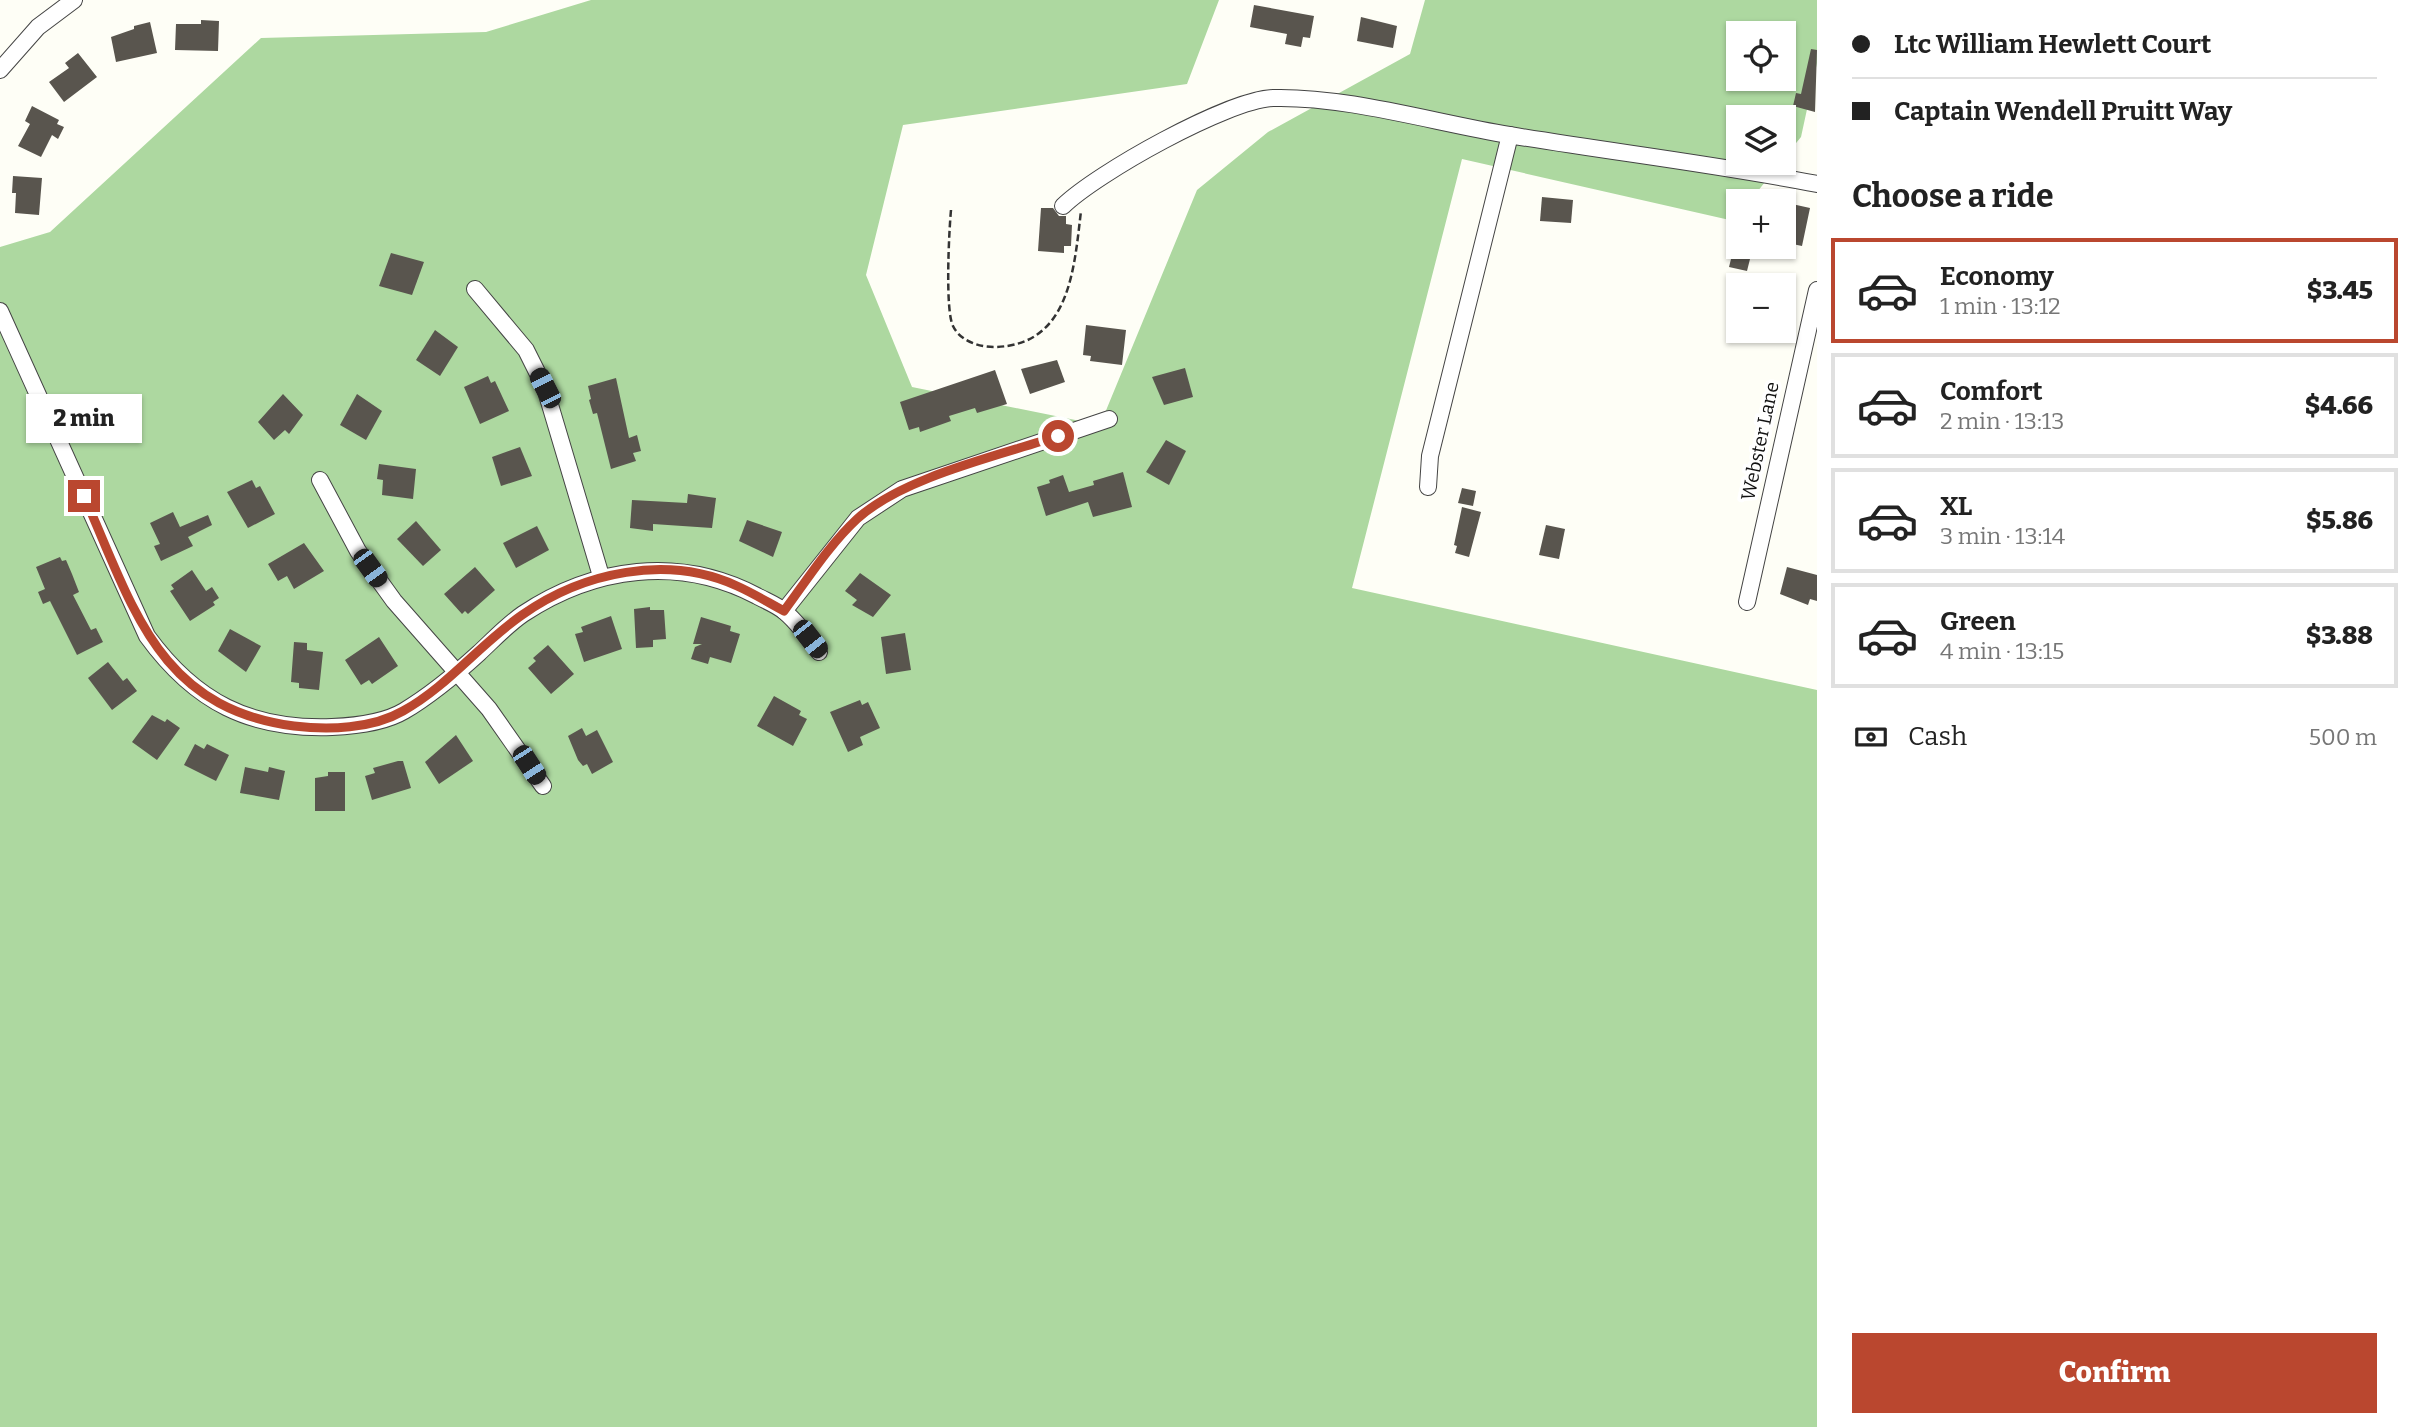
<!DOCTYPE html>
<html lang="en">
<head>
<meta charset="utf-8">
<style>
  :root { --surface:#fff; --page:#f6f6f6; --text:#222; --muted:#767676; --line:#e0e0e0; --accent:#ba472f }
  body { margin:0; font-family:Bitter,serif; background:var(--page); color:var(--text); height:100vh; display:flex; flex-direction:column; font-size:26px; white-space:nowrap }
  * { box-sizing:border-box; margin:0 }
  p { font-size:23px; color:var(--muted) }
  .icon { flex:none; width:38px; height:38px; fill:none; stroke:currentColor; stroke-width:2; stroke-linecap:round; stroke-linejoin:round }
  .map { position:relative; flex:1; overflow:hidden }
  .details { display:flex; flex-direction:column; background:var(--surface); width:595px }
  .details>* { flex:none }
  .top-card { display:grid; align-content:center; height:154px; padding:0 35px; background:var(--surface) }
  .buttons { position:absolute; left:1726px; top:21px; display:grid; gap:14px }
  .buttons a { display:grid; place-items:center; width:70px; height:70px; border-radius:0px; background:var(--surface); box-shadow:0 2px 5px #0004; font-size:35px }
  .end { position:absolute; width:32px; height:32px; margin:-16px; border:9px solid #ba472f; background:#fff; box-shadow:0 0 0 4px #fff }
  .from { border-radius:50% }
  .bubble { position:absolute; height:49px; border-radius:0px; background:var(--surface); box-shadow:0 2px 5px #0004; font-size:23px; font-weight:800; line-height:49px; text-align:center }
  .car { position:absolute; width:21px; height:42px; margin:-21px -10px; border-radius:9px; box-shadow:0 0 5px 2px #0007; background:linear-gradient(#222 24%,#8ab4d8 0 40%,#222 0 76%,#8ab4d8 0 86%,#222 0) }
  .top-card b { display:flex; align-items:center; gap:24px; height:66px; font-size:26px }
  .top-card b+b { border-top:2px solid var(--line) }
  .top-card i { width:18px; height:18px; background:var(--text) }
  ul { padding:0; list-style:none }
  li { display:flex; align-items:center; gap:21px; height:105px; margin:0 14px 10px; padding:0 21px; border:4px solid var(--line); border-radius:0px }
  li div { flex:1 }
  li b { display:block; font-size:26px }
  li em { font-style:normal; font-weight:800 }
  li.current { border-color:var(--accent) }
  li>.icon { width:63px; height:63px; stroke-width:1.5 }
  h2 { padding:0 35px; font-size:32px; line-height:84px }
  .pay { display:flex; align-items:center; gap:18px; height:77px; padding:0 35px; font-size:26px }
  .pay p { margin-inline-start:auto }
  .cta { display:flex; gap:14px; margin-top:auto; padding:14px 35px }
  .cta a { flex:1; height:80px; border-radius:0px; background:var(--accent); color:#fff; font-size:28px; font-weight:800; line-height:80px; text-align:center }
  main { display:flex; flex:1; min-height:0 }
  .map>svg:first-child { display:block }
  .forest { fill:#add8a0; fill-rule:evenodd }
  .building { fill:#59554e }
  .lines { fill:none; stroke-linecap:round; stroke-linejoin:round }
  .street-casing { stroke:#444; stroke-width:18 }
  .path { stroke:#333; stroke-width:2.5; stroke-dasharray:7 3.5; stroke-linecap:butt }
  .street { stroke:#fff; stroke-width:16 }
  .route { stroke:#ba472f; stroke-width:9 }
  .labels { text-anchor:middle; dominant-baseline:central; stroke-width:7; stroke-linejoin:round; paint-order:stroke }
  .street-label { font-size:19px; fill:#111; stroke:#fff }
</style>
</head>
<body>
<main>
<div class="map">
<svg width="1817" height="1427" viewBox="0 0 1817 1427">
  <rect width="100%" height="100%" fill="#fefef6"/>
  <path class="forest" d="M591,0H1219L1187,84L903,125L866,275L912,387L1100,425L1197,190L1268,132L1410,54L1425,0H1817V63L1801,137L1783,159V117H1738V163H1780L1750,201H1738V216L1734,221L1462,159L1352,588L1817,690V1427H0V247L50,232L261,38L486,32ZM1738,33H1783V79H1738Z"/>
  <g class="building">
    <polygon points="1254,5 1314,16 1310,38 1303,37 1301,47 1285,44 1287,34 1250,27"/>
    <polygon points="1361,17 1397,26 1393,48 1357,41"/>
    <polygon points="201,20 219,21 218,51 175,50 176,24 201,24"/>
    <polygon points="150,22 157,53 116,62 111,37 134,29 134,26"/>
    <polygon points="1811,49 1817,50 1815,112 1793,106 1796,93 1801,94"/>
    <polygon points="78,53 97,77 64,102 49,82 69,68 65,63"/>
    <polygon points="32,106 59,120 57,124 64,127 58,139 52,135 41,157 18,146 30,124 25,121"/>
    <polygon points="13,176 42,178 39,215 15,213 16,193 12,193"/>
    <polygon points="1542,197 1573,200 1571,223 1540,221"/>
    <polygon points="1783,202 1810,208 1802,246 1783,242 1787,226 1783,225"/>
    <polygon points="1041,208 1053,208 1059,216 1066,216 1066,224 1072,225 1071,246 1064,246 1064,253 1038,251"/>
    <polygon points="1733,251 1751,255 1747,271 1729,267"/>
    <polygon points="391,253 424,262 412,295 379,286"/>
    <polygon points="1086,325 1126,330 1122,365 1090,361 1091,356 1083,355"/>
    <polygon points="435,330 458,347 440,376 416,360"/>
    <polygon points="1057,360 1065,382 1030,394 1021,369"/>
    <polygon points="1185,368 1193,397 1164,405 1152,377"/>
    <polygon points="995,370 1007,404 977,413 975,408 949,416 951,421 920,432 919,427 909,430 900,402"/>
    <polygon points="488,376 491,383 495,381 509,411 480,424 464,387"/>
    <polygon points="616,378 629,438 637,435 641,451 633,453 636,461 611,469 597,413 593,414 589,400 591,399 588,386"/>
    <polygon points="283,394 303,415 289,434 285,430 274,440 258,422"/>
    <polygon points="357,394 382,411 366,440 340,425"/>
    <polygon points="1166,440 1186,451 1169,485 1146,472"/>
    <polygon points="520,447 532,476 501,486 492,457"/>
    <polygon points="379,464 416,469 413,499 382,495 383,480 377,479"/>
    <polygon points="1123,472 1132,507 1093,517 1088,502 1046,516 1037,487 1050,483 1049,480 1063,475 1069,492 1094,485 1093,481"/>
    <polygon points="252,480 256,488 260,486 275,514 248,528 227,492"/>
    <polygon points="1462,488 1476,491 1473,506 1458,503"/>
    <polygon points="688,494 716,498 712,528 653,524 653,531 630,528 632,500 687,503"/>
    <polygon points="1462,507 1481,512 1469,557 1455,553 1457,546 1454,545"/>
    <polygon points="173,512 180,527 208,515 212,525 188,537 193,546 161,561 154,546 160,544 150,523"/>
    <polygon points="747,520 782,532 773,557 739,541"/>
    <polygon points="416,521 441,550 423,566 397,539"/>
    <polygon points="1546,525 1565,529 1559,559 1539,555"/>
    <polygon points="537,526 549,550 516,568 503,543"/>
    <polygon points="304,543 324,571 294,589 287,576 278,581 268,564"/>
    <polygon points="60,557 62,561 66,560 72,574 79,592 73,595 91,630 96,628 103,642 77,655 50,601 43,604 38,592 45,589 36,567"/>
    <polygon points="475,567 495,590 468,614 465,611 462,614 444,594"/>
    <polygon points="1787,567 1817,575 1817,601 1810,599 1808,605 1780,594"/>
    <polygon points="192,570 206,591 212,587 219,598 213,602 215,605 190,621 170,591 174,589 171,585"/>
    <polygon points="860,573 891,595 873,617 852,605 857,600 845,591"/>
    <polygon points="650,607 650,610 664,610 666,639 653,640 653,647 636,648 634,609"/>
    <polygon points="611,616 622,649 584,662 575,634 583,632 581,627"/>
    <polygon points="701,617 731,626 730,631 740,634 731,663 710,657 708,664 691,659 695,647 702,644 693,644"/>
    <polygon points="230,629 261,646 246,672 218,651"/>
    <polygon points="905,633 911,670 886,674 881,637"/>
    <polygon points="379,637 398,666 372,684 369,680 361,685 345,660"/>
    <polygon points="294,642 307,643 307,650 323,652 319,690 299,688 299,683 291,682"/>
    <polygon points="548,645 574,674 551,694 528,668 536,661 533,658"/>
    <polygon points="108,662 123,681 127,678 137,691 112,710 88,678"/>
    <polygon points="774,696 801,711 799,715 807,719 793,746 757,726"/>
    <polygon points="860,700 862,705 868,702 880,728 860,737 863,745 848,752 830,712"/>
    <polygon points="152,715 165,722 167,719 180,728 157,760 132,742"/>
    <polygon points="582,728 586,736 597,730 613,762 592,774 587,764 583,766 578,760 568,736"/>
    <polygon points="456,735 473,761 439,784 425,762"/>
    <polygon points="195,744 204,749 207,744 229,755 216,781 184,765"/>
    <polygon points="398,761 403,761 411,788 372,800 365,776 375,773 373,768"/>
    <polygon points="245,767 268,772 269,767 285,771 279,800 240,793"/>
    <polygon points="328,772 345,772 345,811 315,811 315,778 328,776"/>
  </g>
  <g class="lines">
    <defs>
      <g id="street">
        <polyline points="0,70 38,27 74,0"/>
        <path d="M1063,206C1097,173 1227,100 1273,98C1346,96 1436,123 1509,135C1611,152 1714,164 1817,184"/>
        <polyline points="475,289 526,350 545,388 601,576"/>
        <path d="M0,311L147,636C195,702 250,730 332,727C355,726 384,723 404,711C431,695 456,674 479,653C493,640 507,625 523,614C594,567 679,555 757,596C766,601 777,605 785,612C798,623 809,638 819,652"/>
        <polyline points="320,480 358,551 394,601 489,709 543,786"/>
        <polyline points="1428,487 1430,456 1510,135"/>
        <polyline points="1747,602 1817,290"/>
        <polyline points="784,611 858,518 902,489 1109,419"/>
      </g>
    </defs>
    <use href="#street" class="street-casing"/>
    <path class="path" d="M951,210C949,231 945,310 953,326C960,341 979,347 994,347C1070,346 1074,269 1081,211"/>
    <use href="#street" class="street"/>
  </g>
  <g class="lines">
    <path class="route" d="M84,496C133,606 157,708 294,726C328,730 372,729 403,711C448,686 480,644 522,615C583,572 667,554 737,586C753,593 769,603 784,611C807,580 829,545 857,519C903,477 998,456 1058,436"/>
  </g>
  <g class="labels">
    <g class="street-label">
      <text transform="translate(1760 441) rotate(-78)">Webster Lane</text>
    </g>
  </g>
</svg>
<div class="buttons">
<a><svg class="icon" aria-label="locate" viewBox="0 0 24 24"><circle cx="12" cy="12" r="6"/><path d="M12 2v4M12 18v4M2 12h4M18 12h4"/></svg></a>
<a><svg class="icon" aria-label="layers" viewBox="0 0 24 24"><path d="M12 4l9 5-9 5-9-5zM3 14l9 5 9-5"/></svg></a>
<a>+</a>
<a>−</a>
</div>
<i class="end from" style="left:1058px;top:436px"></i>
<i class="end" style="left:84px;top:496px"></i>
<div class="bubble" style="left:26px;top:394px;width:116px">2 min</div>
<i class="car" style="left:545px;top:388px;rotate:333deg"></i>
<i class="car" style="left:370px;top:568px;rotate:144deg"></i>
<i class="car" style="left:810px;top:639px;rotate:142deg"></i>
<i class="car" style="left:529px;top:765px;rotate:147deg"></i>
</div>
<section class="details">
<div class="top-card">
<b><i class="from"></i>Ltc William Hewlett Court</b>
<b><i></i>Captain Wendell Pruitt Way</b>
</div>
<h2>Choose a ride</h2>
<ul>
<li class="current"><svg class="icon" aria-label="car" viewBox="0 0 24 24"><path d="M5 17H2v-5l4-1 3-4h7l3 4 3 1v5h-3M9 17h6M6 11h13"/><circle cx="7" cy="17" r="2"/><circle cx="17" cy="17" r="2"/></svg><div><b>Economy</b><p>1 min · 13:12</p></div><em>$3.45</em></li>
<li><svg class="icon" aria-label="car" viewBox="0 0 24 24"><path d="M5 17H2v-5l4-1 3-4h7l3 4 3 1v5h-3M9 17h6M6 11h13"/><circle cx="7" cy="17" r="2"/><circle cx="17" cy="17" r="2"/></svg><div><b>Comfort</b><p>2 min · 13:13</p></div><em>$4.66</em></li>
<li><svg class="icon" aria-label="car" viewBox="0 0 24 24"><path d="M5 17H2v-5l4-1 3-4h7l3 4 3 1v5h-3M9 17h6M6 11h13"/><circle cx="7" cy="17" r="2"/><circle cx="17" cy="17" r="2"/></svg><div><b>XL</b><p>3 min · 13:14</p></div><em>$5.86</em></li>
<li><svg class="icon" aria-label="car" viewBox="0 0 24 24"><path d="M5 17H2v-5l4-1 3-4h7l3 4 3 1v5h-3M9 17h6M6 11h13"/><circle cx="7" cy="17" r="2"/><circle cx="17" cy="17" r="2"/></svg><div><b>Green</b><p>4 min · 13:15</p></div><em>$3.88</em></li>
</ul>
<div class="pay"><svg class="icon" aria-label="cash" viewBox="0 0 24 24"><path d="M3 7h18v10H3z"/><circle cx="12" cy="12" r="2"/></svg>Cash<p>500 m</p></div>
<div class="cta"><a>Confirm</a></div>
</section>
</main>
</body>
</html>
